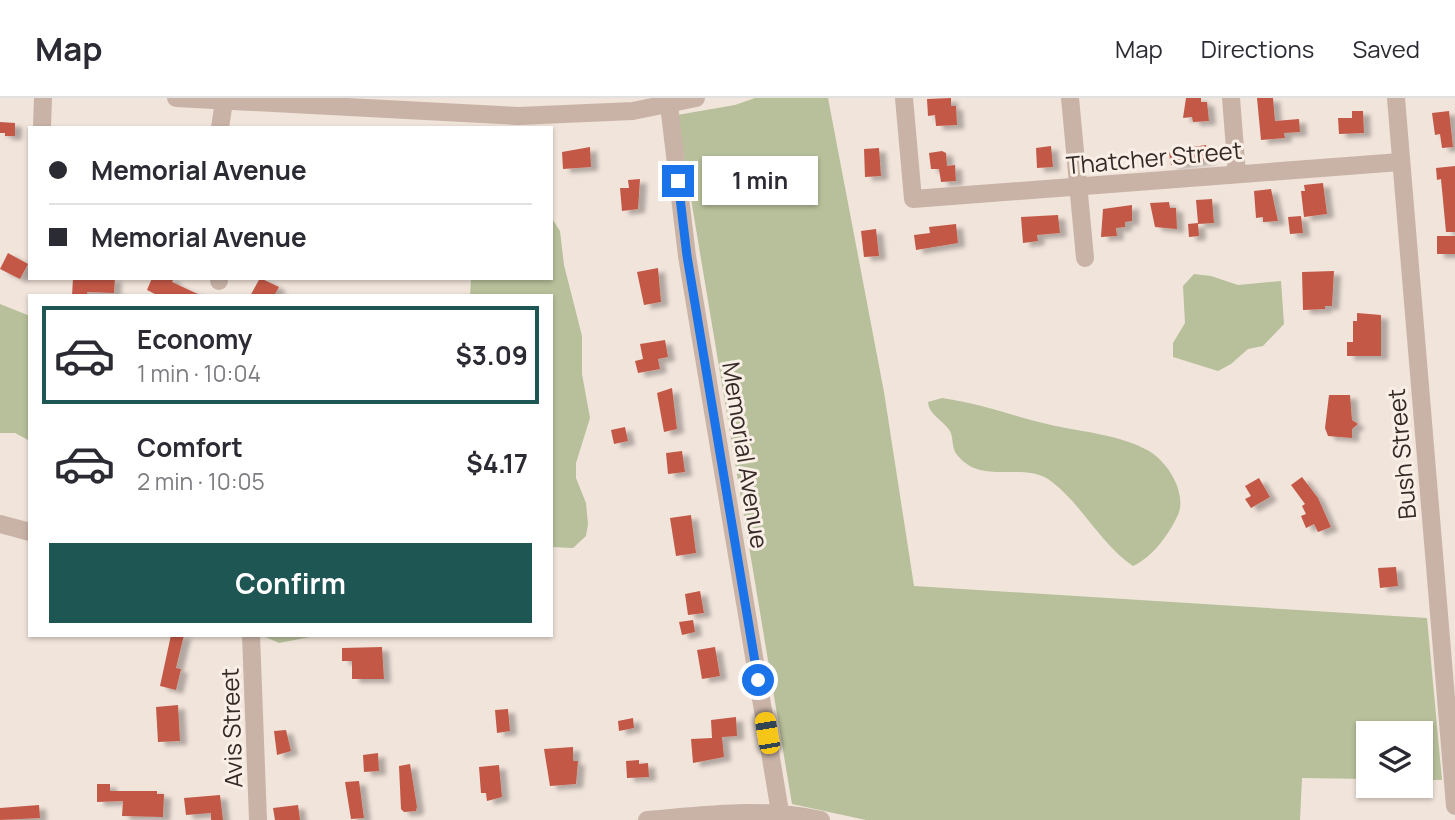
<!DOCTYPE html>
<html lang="en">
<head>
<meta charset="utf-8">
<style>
  :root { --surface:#fff; --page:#f7f7f7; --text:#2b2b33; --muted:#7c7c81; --line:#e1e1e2; --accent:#1e5654 }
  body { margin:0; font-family:Manrope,sans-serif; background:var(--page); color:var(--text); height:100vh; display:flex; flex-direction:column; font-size:26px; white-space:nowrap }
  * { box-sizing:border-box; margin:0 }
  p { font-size:23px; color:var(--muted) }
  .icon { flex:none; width:38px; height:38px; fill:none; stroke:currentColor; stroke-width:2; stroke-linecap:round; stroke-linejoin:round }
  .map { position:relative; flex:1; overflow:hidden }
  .sheet { position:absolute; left:28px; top:196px; width:525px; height:343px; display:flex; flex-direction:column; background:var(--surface); border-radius:0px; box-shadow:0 2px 5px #0004 }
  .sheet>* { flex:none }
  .hud { position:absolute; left:28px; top:28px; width:525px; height:154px; border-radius:0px; box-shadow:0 2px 5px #0004; display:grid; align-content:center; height:154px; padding:0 21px; background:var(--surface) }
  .tools { position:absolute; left:1356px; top:623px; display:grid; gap:14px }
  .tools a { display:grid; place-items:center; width:77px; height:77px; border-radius:0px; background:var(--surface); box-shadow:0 2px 5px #0004; font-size:35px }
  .end { position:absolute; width:32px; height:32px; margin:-16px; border:9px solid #1a73e8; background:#fff; box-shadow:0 0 0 4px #fff }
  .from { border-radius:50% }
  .bubble { position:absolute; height:49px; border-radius:0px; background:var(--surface); box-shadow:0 2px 5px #0004; font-size:23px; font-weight:700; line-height:49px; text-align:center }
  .car { position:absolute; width:21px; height:42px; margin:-21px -10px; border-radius:9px; box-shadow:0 0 5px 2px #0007; background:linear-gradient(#f5c518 24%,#345 0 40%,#f5c518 0 76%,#345 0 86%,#f5c518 0) }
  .hud b { display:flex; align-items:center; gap:24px; height:66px; font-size:26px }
  .hud b+b { border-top:2px solid var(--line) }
  .hud i { width:18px; height:18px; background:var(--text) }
  ul { padding:12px 0 0; list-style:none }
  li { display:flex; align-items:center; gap:21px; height:98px; margin:0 14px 10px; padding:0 7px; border:4px solid transparent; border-radius:0px }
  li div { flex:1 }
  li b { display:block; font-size:26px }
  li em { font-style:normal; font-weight:700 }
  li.on { border-color:var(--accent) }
  li>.icon { width:63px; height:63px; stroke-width:1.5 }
  .cta { display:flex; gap:14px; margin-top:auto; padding:14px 21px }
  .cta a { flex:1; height:80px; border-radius:0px; background:var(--accent); color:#fff; font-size:28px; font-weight:700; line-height:80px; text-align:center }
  header { display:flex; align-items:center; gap:42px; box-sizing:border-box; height:98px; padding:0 35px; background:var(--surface); border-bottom:2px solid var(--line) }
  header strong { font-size:33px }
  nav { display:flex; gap:38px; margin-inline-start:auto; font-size:24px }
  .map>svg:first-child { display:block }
  .green { fill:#b7c09b }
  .building { fill:#c45846; filter:url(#shadow) }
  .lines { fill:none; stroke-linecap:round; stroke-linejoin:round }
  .minor { stroke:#c9b3a7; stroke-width:18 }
  .route { stroke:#1a73e8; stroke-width:9 }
  .labels { text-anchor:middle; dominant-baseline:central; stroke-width:6; stroke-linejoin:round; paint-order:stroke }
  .street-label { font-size:24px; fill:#362a27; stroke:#f9efe7 }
</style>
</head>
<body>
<header>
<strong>Map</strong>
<nav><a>Map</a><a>Directions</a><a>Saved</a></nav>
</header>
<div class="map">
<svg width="1455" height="722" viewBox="0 0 1455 722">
  <defs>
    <filter id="shadow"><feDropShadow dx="7" dy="4" stdDeviation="2" flood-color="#0004"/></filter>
  </defs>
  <rect width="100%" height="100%" fill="#f1e4db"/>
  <g class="green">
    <polygon points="755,0 828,0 884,294 914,488 1427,520 1442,682 1421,682 1421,635 1368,635 1368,681 1302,680 1300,722 866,722 792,706 677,17 735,7"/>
    <polygon points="551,119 560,133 564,167 582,238 582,276 590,320 576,365 576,380 586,405 588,426 586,438 573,450 551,449 551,198 470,198 471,180 551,180"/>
    <polygon points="1194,176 1211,178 1238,187 1281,183 1284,226 1263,248 1248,251 1231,266 1218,273 1173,259 1173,245 1185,225 1183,188"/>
    <polygon points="0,206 30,218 30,343 15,335 0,335"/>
    <path d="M942,300C983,306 1012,318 1051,327C1083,334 1121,337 1149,353C1169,365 1187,396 1178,417C1169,436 1153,459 1133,468C1100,446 1080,403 1048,381C1022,364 982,387 958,358C951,351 954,341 950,333C943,322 929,317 928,304Z"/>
    <polygon points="261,537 320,537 279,545"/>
  </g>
  <g class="building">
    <polygon points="951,0 951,8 956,8 957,27 936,28 935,17 928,18 927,1"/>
    <polygon points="1186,0 1201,0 1201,4 1207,4 1209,23 1193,24 1192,19 1183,20"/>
    <polygon points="1257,0 1273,0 1275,23 1299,21 1300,34 1284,35 1285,40 1261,42"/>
    <polygon points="1352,13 1363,13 1364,35 1339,36 1338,20 1352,20"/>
    <polygon points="1449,13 1453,49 1442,50 1440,36 1435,37 1432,15"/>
    <polygon points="0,24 15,25 15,38 5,38 5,35 0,35"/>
    <polygon points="1206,47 1208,62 1171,67 1169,55 1173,52"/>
    <polygon points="1051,48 1053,69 1037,70 1036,50"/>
    <polygon points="590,49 591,69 563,71 562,54"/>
    <polygon points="879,50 881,78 865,79 864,51"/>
    <polygon points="942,53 946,55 947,68 955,67 956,83 941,84 939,71 931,71 929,55"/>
    <polygon points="1455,68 1455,134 1446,134 1441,81 1437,82 1436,70"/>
    <polygon points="640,81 638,111 622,113 620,90 629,90 628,82"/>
    <polygon points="1323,85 1327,116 1304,119 1301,93 1305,93 1304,87"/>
    <polygon points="1271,91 1278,123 1263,124 1263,119 1256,120 1254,93"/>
    <polygon points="1212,101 1214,125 1198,126 1199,138 1189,139 1188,126 1198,125 1196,102"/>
    <polygon points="1169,104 1170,110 1176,110 1177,131 1155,129 1150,105"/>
    <polygon points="1132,107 1132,123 1125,124 1125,129 1116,130 1117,138 1101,139 1103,111"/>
    <polygon points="1058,117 1060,135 1037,137 1038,143 1023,145 1021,119"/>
    <polygon points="1301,118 1303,135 1290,136 1288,119"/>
    <polygon points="956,126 958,145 916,152 914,137 930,135 929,129"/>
    <polygon points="876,131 879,158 864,159 861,133"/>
    <rect x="1437" y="138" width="18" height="18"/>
    <polygon points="8,155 28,166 20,181 0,171"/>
    <polygon points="658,170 661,204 644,207 637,174"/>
    <polygon points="1334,173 1332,208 1325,208 1325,211 1303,212 1302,174"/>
    <polygon points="73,180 115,180 114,195 87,194 87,198 72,198"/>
    <polygon points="152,180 174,180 172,184 202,198 159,198 147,192"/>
    <polygon points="260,180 279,189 274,198 250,198"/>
    <polygon points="1357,215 1381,217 1381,258 1347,258 1347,244 1353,244 1353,223 1357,223"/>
    <polygon points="665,242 668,259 658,261 660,271 638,275 635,263 643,261 640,246"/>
    <polygon points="672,290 677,331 664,334 657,295"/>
    <polygon points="1329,297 1350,297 1352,322 1358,326 1352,331 1352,340 1328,338 1325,330"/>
    <polygon points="625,329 628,343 614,346 611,332"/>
    <polygon points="682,353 685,374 668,376 666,355"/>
    <polygon points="1302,379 1318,400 1331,429 1318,434 1314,426 1306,430 1301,418 1306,416 1302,408 1305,406 1291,387"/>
    <polygon points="1259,380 1270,399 1251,410 1245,401 1251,398 1245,388"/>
    <polygon points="691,417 696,455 676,458 670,420"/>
    <polygon points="1396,469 1398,488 1380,490 1378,470"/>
    <polygon points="700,493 704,515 688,517 685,496"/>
    <polygon points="693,522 695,534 682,537 679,524"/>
    <polygon points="171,537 184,537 176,570 181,571 176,592 160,588"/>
    <polygon points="382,549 384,581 352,581 352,563 342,563 342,550"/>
    <polygon points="715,549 720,578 702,581 697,552"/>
    <polygon points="178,607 180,643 158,644 156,609"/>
    <polygon points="508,611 510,633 497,635 495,612"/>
    <polygon points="736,619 737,638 722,639 724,659 693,665 691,641 712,640 711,622"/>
    <polygon points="633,620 634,630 619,633 618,623"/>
    <polygon points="286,632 291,653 277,657 274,633"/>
    <polygon points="573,649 573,663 578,663 576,686 550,688 544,651"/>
    <polygon points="378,655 379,673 364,674 363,657"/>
    <polygon points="639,662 639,666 648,665 649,679 627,680 626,663"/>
    <polygon points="410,666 417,709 416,713 404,714 401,711 399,668"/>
    <polygon points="499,667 502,699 487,703 486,695 481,695 479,669"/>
    <polygon points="359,683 364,720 351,721 345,684"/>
    <polygon points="97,686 110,686 110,693 157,693 157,696 164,696 163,719 122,718 123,703 97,704"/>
    <polygon points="220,697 223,722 211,722 211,715 186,717 184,700"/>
    <polygon points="39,707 40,720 0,722 0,710"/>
    <polygon points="298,707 300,722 275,722 273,710"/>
  </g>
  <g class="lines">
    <g class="minor">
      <polyline points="176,0 519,18 633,13 696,0"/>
      <path d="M904,0L913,101C1076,90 1238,76 1400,64"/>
      <polyline points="1070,0 1085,160"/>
      <polyline points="1231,0 1237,76"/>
      <polyline points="1396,0 1455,708"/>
      <polyline points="669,7 687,158 780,714"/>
      <polyline points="42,30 43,0"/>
      <polyline points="220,30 224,3"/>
      <polyline points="219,183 219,180"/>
      <polyline points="0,426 30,434"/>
      <polyline points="251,537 258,722"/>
      <path d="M647,722C706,717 762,709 821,722"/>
    </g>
  </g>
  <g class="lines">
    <polyline class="route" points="678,83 687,158 758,582"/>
  </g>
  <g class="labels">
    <g class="street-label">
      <text transform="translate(1154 59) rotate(-5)">Thatcher Street</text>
      <text transform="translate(1401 356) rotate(-95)">Bush Street</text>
      <text transform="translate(746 357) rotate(81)">Memorial Avenue</text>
      <text transform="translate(231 630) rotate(-92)">Avis Street</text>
    </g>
  </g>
</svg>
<div class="tools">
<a><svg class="icon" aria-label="layers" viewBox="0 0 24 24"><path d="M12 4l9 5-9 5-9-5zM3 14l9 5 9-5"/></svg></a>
</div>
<i class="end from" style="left:758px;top:582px"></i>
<i class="end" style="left:678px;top:83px"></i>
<div class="bubble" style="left:702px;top:58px;width:116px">1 min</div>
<i class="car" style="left:767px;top:635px;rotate:350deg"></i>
<div class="hud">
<b><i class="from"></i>Memorial Avenue</b>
<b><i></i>Memorial Avenue</b>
</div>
<section class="sheet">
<ul>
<li class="on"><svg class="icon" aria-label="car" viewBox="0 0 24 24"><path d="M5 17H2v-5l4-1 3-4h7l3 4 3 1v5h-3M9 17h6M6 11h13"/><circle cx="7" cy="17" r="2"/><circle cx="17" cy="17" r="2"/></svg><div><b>Economy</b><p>1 min · 10:04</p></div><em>$3.09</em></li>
<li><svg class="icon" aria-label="car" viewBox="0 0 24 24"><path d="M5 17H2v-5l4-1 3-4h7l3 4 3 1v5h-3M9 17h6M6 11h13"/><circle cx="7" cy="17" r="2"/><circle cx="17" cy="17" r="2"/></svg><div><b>Comfort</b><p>2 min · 10:05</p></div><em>$4.17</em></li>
</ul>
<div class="cta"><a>Confirm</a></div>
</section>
</div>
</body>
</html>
